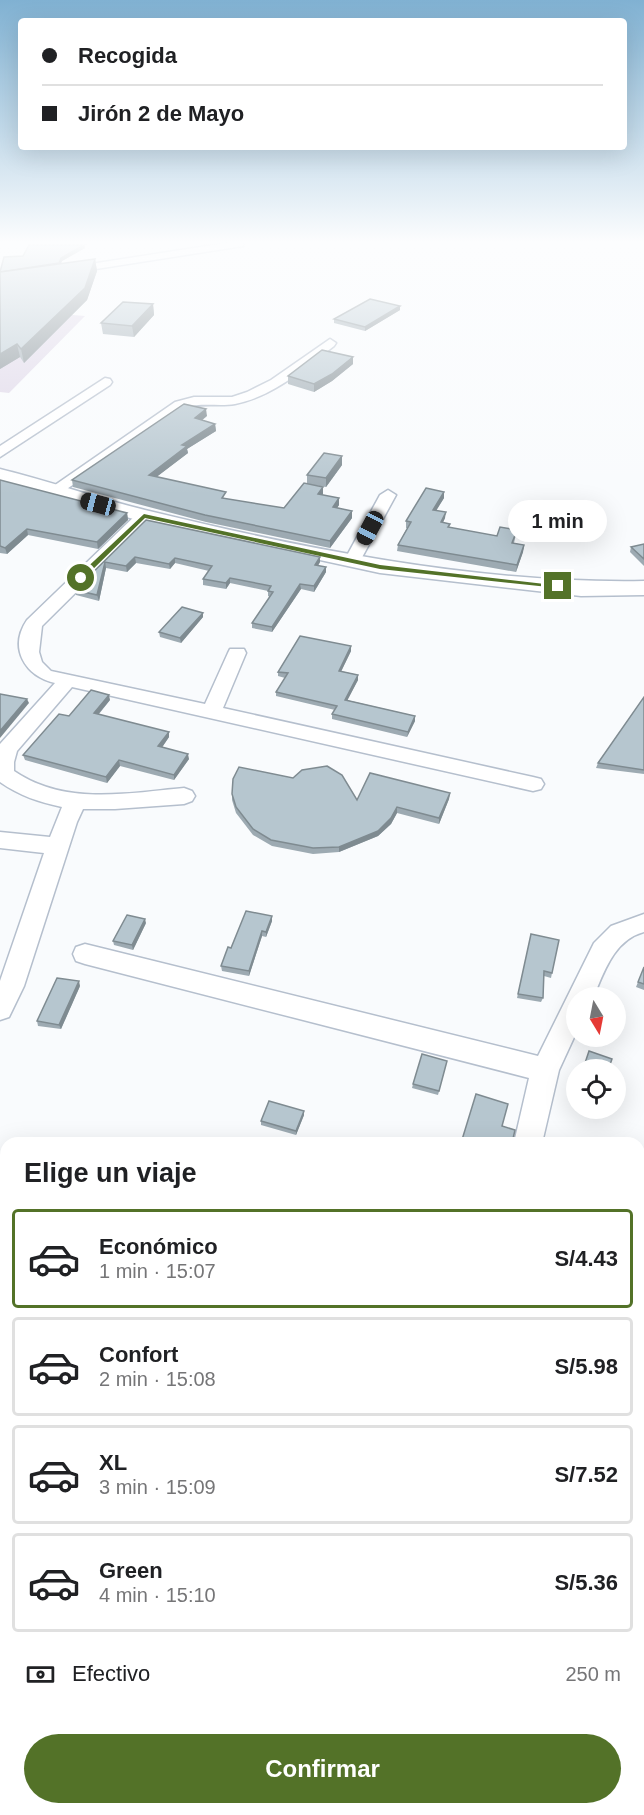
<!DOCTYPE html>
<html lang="es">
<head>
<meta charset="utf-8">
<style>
  :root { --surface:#fff; --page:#f2f2f2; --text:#202124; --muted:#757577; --line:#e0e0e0; --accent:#537228 }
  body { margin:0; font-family:Helvetica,sans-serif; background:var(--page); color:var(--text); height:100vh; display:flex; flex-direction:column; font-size:22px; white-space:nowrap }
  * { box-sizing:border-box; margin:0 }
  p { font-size:20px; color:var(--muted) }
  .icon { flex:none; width:33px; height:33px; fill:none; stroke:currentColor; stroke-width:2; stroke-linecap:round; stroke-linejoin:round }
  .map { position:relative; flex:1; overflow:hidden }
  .drawer { position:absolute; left:0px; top:1137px; width:645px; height:678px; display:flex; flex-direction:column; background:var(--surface); border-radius:18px 18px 0 0; box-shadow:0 6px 24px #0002 }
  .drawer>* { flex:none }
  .banner { position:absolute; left:18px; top:18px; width:609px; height:132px; border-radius:6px; box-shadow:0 6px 24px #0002; display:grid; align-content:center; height:132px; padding:0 24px; background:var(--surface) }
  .needle { width:39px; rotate:170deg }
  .buttons { position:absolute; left:566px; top:987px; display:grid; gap:12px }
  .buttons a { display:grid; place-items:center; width:60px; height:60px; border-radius:50%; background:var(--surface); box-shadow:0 6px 24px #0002; font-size:30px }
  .end { position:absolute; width:27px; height:27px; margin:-14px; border:8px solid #537228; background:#fff; box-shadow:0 0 0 3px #fff }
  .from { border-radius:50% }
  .bubble { position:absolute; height:42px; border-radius:21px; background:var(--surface); box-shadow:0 6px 24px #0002; font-size:20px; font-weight:800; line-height:42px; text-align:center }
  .car { position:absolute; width:18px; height:36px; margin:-18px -9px; border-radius:8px; box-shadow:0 0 4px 2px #0007; background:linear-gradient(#222 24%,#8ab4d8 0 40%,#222 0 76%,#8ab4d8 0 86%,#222 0) }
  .banner b { display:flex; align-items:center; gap:21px; height:57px; font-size:22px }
  .banner b+b { border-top:2px solid var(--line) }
  .banner i { width:15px; height:15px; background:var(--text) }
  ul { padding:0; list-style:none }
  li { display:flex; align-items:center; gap:18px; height:99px; margin:0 12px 9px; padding:0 12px; border:3px solid var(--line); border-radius:6px }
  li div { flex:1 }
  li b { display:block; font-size:22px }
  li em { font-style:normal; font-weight:800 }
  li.selected { border-color:var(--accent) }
  li>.icon { width:54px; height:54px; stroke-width:1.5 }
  h2 { padding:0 24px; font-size:27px; line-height:72px }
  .pay { display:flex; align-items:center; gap:15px; height:66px; padding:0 24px; font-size:22px }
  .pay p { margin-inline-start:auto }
  .action { display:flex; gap:12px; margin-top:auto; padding:12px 24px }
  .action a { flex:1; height:69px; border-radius:36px; background:var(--accent); color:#fff; font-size:24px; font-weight:800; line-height:69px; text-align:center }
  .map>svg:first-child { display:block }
  .green { fill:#ddd5e7 }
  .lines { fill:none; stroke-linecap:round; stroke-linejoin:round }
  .minor-casing { stroke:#b5bfcd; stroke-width:3 }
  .major-casing { stroke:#b5bfcd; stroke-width:3 }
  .minor { fill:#fff; fill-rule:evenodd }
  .major { fill:#fff; fill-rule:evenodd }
  .wall { fill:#9daab2 }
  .shaded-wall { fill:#7f8b91 }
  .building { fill:#b6c6cf; stroke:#7f8b91; stroke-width:1.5 }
  .route { fill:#537228 }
</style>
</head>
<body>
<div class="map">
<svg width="644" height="1815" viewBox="0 0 644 1815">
  <rect width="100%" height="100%" fill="#f9fbfd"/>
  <polygon class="green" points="0,309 85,316 9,393 0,392"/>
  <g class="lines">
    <defs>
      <g id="minor">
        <polygon points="239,241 243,242 243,246 0,284 0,278"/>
        <path d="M330,339L336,343L334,346C304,369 274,396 235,404C219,407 201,402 185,408L58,495L53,497L45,492L175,402L194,397H232L247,392L271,380Z"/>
        <polygon points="105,378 110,379 112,382 110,385 0,457 0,446"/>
        <polygon points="388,490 396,495 360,561 358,565 346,565 344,561 380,495"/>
        <path d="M144,511L152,516L150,519L42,626L39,652L42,662L51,671L205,704L228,653L230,649H244L246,653L223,708L533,777L541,779L544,784L541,789L533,791L72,687L17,751L14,762V771C65,806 127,793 184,788L192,791L195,796L192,801L184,804L115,809H83L77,822L24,986L9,1017L0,1020V981L44,853L0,848V832L50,837L62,807C39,802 20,796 0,782V744L55,683C25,676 8,648 27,620L138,513Z"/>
        <path d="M644,914V932C614,940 604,972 593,998H576V1033L559,1070L542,1143H514L529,1078L85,964L76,961L73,954L76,947L85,944L538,1056L594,943L611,926Z"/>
        <polygon points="639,1178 644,1180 644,1208 639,1206"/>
        <polygon points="644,1452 644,1503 639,1505 639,1454"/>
      </g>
      <path id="major" d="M0,469C49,481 96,498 145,510C305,549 478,584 644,581V595L581,596L380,573L144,522L0,481Z"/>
    </defs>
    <use href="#minor" class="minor-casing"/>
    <use href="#major" class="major-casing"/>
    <use href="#minor" class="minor"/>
    <use href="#major" class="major"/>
  </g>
  <g class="wall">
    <polygon points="84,245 85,248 62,261 61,264 95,259 97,271 87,300 24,363 20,357 0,369 23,256"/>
    <polygon points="153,304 154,315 134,337 103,334 101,323"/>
    <polygon points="400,306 400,310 365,331 334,323 334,319"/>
    <polygon points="353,357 353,364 332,381 314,392 288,384 288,376"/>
    <polygon points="207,416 202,420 215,424 216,431 187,449 188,453 156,477 227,499 284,508 323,494 322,495 339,505 337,508 352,518 330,548 206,522 73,487 72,480"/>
    <polygon points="342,456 342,465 326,487 307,484 307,475"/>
    <polygon points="0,480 127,513 128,520 98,549 28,535 7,554 0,553"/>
    <polygon points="444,492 444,498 436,510 445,518 443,522 450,528 497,536 517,530 514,543 524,545 523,552 516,572 397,551 398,545 407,528 406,528 406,521"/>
    <polygon points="146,520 320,557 320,562 318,566 326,572 314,592 301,589 272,632 252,628 252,623 270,597 268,596 268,591 230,583 226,589 203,585 203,579 209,571 175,563 170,569 136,563 127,572 106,568 99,601 76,595 75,590"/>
    <polygon points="644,544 644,566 630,552 631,547"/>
    <polygon points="203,613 203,617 181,643 160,637 159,632"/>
    <polygon points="351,646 351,651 341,671 358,675 358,680 347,700 415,716 415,721 407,737 332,719 332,714 335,710 276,696 276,692 285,678 278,676 278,672"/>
    <polygon points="644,697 644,774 596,768 598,763"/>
    <polygon points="110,700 99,714 169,737 162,747 189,759 174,780 120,766 107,783 25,760 23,755 69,716"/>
    <polygon points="450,793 449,799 439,824 397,813 391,824 378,836 339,852 313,854 272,846 253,835 236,813 232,800 232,794 357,800"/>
    <polygon points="272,916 272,921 266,937 262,936 249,976 222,971 221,966 231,948"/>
    <polygon points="146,923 133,950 114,945 113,941"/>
    <polygon points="531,934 552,973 551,978 544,976 543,998 541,1002 517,998"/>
    <polygon points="644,967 644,990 636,987"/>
    <polygon points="80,986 61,1029 38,1026 37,1021"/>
    <polygon points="446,1065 438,1095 412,1088 413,1084"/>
    <polygon points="304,1115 296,1135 261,1125 261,1121"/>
    <polygon points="639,1211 643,1285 644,1285 644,1323 639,1321"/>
    <polygon points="644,1616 644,1653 639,1649 639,1631"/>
  </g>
  <g class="shaded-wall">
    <polygon points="84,245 85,248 62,261 59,267 0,276 61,258"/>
    <polygon points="95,259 97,271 87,300 24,363 21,349"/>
    <polygon points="153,304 154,315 134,337 132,326"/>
    <polygon points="400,306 400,310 365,331 365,327"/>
    <polygon points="17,344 20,357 0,369 0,354"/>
    <polygon points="353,357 353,364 332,381 314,392 314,384"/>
    <polygon points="206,409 207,416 196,425 195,418"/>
    <polygon points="215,424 216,431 187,449 188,453 150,482 149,475 182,445"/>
    <polygon points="342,456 342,465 326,487 326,478"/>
    <polygon points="323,487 323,494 318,501 318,494"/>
    <polygon points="444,492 444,498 433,516 433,510"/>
    <polygon points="339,498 339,505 333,514 333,507"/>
    <polygon points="352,511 352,518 330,548 330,541"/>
    <polygon points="446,512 445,518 440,529 441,522"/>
    <polygon points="127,513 128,520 98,549 97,542"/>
    <polygon points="27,529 28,535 7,554 5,548"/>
    <polygon points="524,545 523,552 516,572 517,565"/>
    <polygon points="135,557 136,563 127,572 126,566"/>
    <polygon points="320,557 320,562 315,570 315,565"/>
    <polygon points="175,558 175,563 170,569 169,564"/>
    <polygon points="105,562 106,568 99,601 97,595"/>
    <polygon points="326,567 326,572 314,592 314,586"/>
    <polygon points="230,578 230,583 226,589 226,583"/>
    <polygon points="300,584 301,589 272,632 272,627"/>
    <polygon points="203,613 203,617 181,643 180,638"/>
    <polygon points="351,646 351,651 339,676 339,671"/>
    <polygon points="358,675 358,680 345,705 345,700"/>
    <polygon points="109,695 110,700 95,718 94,713"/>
    <polygon points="27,699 29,703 0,738 0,731"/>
    <polygon points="415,716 415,721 407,737 408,732"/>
    <polygon points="169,732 169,737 159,752 158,746"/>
    <polygon points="188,754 189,759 174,780 174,775"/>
    <polygon points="119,760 120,766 107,783 106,777"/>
    <polygon points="450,793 449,799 439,824 439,818"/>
    <polygon points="397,807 397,813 391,824 378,836 339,852 339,847"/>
    <polygon points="272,916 272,921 266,937 266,932"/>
    <polygon points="145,919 146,923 133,950 132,945"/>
    <polygon points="262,931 262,936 249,976 249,971"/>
    <polygon points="79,981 80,986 61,1029 59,1025"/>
    <polygon points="304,1111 304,1115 296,1135 296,1131"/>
  </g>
  <g class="building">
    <polygon points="29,245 84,245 61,258 59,263 0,272 4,257 23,256"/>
    <polygon points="95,259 85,288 21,349 17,344 0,354 0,272"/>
    <polygon points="370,299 400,306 365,327 334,319"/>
    <polygon points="123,302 153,304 132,326 101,323"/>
    <polygon points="322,350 353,357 332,374 314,384 288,376"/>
    <polygon points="184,404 206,409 195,418 215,424 182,445 187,446 149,475 226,492 222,498 284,508 304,483 323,487 318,494 339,498 333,507 352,511 330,541 205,515 72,480"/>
    <polygon points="324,453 342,456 326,478 307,475"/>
    <polygon points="0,480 127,513 97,542 27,529 5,548 0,546"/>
    <polygon points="426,488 444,492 433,510 446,512 441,522 450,524 448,527 497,536 500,527 517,530 512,543 524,545 517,565 398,545 411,522 406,521"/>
    <polygon points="146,520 320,557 315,565 326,567 314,586 300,584 272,627 252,623 273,592 268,591 271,586 230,578 226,583 203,579 212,566 175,558 169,564 135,557 126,566 105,562 97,595 75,590"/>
    <polygon points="644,544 644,559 631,547"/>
    <polygon points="182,607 203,613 180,638 159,632"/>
    <polygon points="300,636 351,646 339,671 358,675 345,700 415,716 408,732 332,714 337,706 276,692 288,673 278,672"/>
    <polygon points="91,690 109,695 94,713 169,732 158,746 188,754 174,775 119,760 106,777 23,755 59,714 69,716"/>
    <polygon points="0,694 27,699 0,731"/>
    <polygon points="644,697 644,770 598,763"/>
    <polygon points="327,766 342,775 357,800 370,773 450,793 439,818 397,807 391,818 378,831 339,847 313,848 271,840 253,829 236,807 232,794 233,779 239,767 293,778 302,770"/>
    <polygon points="246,911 272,916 266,932 262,931 249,971 221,966 228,947 231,948"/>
    <polygon points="127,915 145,919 132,945 113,941"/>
    <polygon points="531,934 559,940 552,973 544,971 543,998 518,994"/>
    <polygon points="644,967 644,984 638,982"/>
    <polygon points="57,978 79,981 59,1025 37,1021"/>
    <polygon points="589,1051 612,1059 608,1070 583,1069"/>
    <polygon points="422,1054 447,1061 439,1091 413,1084"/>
    <polygon points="476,1094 508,1104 502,1126 515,1130 512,1143 461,1143"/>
    <polygon points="269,1101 304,1111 296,1131 261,1121"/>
    <polygon points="639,1211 644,1214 644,1282 643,1285 644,1285 644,1317 639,1314"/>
    <polygon points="644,1623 644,1650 639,1647 639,1639"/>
  </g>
  <linearGradient id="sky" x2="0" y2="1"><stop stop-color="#80b1d2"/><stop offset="0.49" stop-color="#fcfdfe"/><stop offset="1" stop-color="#fcfdfe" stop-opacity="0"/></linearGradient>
  <rect width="644" height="494" fill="url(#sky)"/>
  <polygon class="route" points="144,514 380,565 562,586 558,588 380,569 145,518 83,579 78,579 78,576"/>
</svg>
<div class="buttons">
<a><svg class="needle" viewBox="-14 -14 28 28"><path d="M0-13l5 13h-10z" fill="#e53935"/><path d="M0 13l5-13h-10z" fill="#757577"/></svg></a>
<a><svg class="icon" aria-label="locate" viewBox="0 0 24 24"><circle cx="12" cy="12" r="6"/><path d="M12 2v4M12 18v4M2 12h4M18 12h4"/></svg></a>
</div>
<i class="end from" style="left:81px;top:578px"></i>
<i class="end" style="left:558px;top:586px"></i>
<div class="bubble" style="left:508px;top:500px;width:99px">1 min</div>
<i class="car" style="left:98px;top:504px;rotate:285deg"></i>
<i class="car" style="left:370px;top:528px;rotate:208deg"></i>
<div class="banner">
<b><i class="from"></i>Recogida</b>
<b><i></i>Jirón 2 de Mayo</b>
</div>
<section class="drawer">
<h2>Elige un viaje</h2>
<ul>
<li class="selected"><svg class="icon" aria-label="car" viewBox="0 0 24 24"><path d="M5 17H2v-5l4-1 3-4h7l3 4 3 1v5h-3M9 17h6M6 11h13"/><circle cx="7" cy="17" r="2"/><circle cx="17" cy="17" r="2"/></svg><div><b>Económico</b><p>1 min · 15:07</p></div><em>S/4.43</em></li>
<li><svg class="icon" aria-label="car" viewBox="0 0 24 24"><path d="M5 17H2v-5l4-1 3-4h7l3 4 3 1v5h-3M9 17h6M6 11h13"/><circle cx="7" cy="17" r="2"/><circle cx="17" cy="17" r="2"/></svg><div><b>Confort</b><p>2 min · 15:08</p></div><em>S/5.98</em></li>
<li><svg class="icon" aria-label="car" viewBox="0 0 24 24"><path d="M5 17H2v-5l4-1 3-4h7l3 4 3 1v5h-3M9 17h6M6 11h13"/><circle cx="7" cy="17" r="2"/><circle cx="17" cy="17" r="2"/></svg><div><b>XL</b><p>3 min · 15:09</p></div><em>S/7.52</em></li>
<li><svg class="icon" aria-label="car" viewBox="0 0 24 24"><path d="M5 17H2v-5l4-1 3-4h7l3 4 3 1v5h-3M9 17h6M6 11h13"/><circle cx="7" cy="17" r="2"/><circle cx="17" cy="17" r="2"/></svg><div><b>Green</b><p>4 min · 15:10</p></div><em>S/5.36</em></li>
</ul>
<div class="pay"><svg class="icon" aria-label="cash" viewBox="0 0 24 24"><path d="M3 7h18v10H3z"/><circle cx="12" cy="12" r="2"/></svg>Efectivo<p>250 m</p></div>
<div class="action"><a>Confirmar</a></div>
</section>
</div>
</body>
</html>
